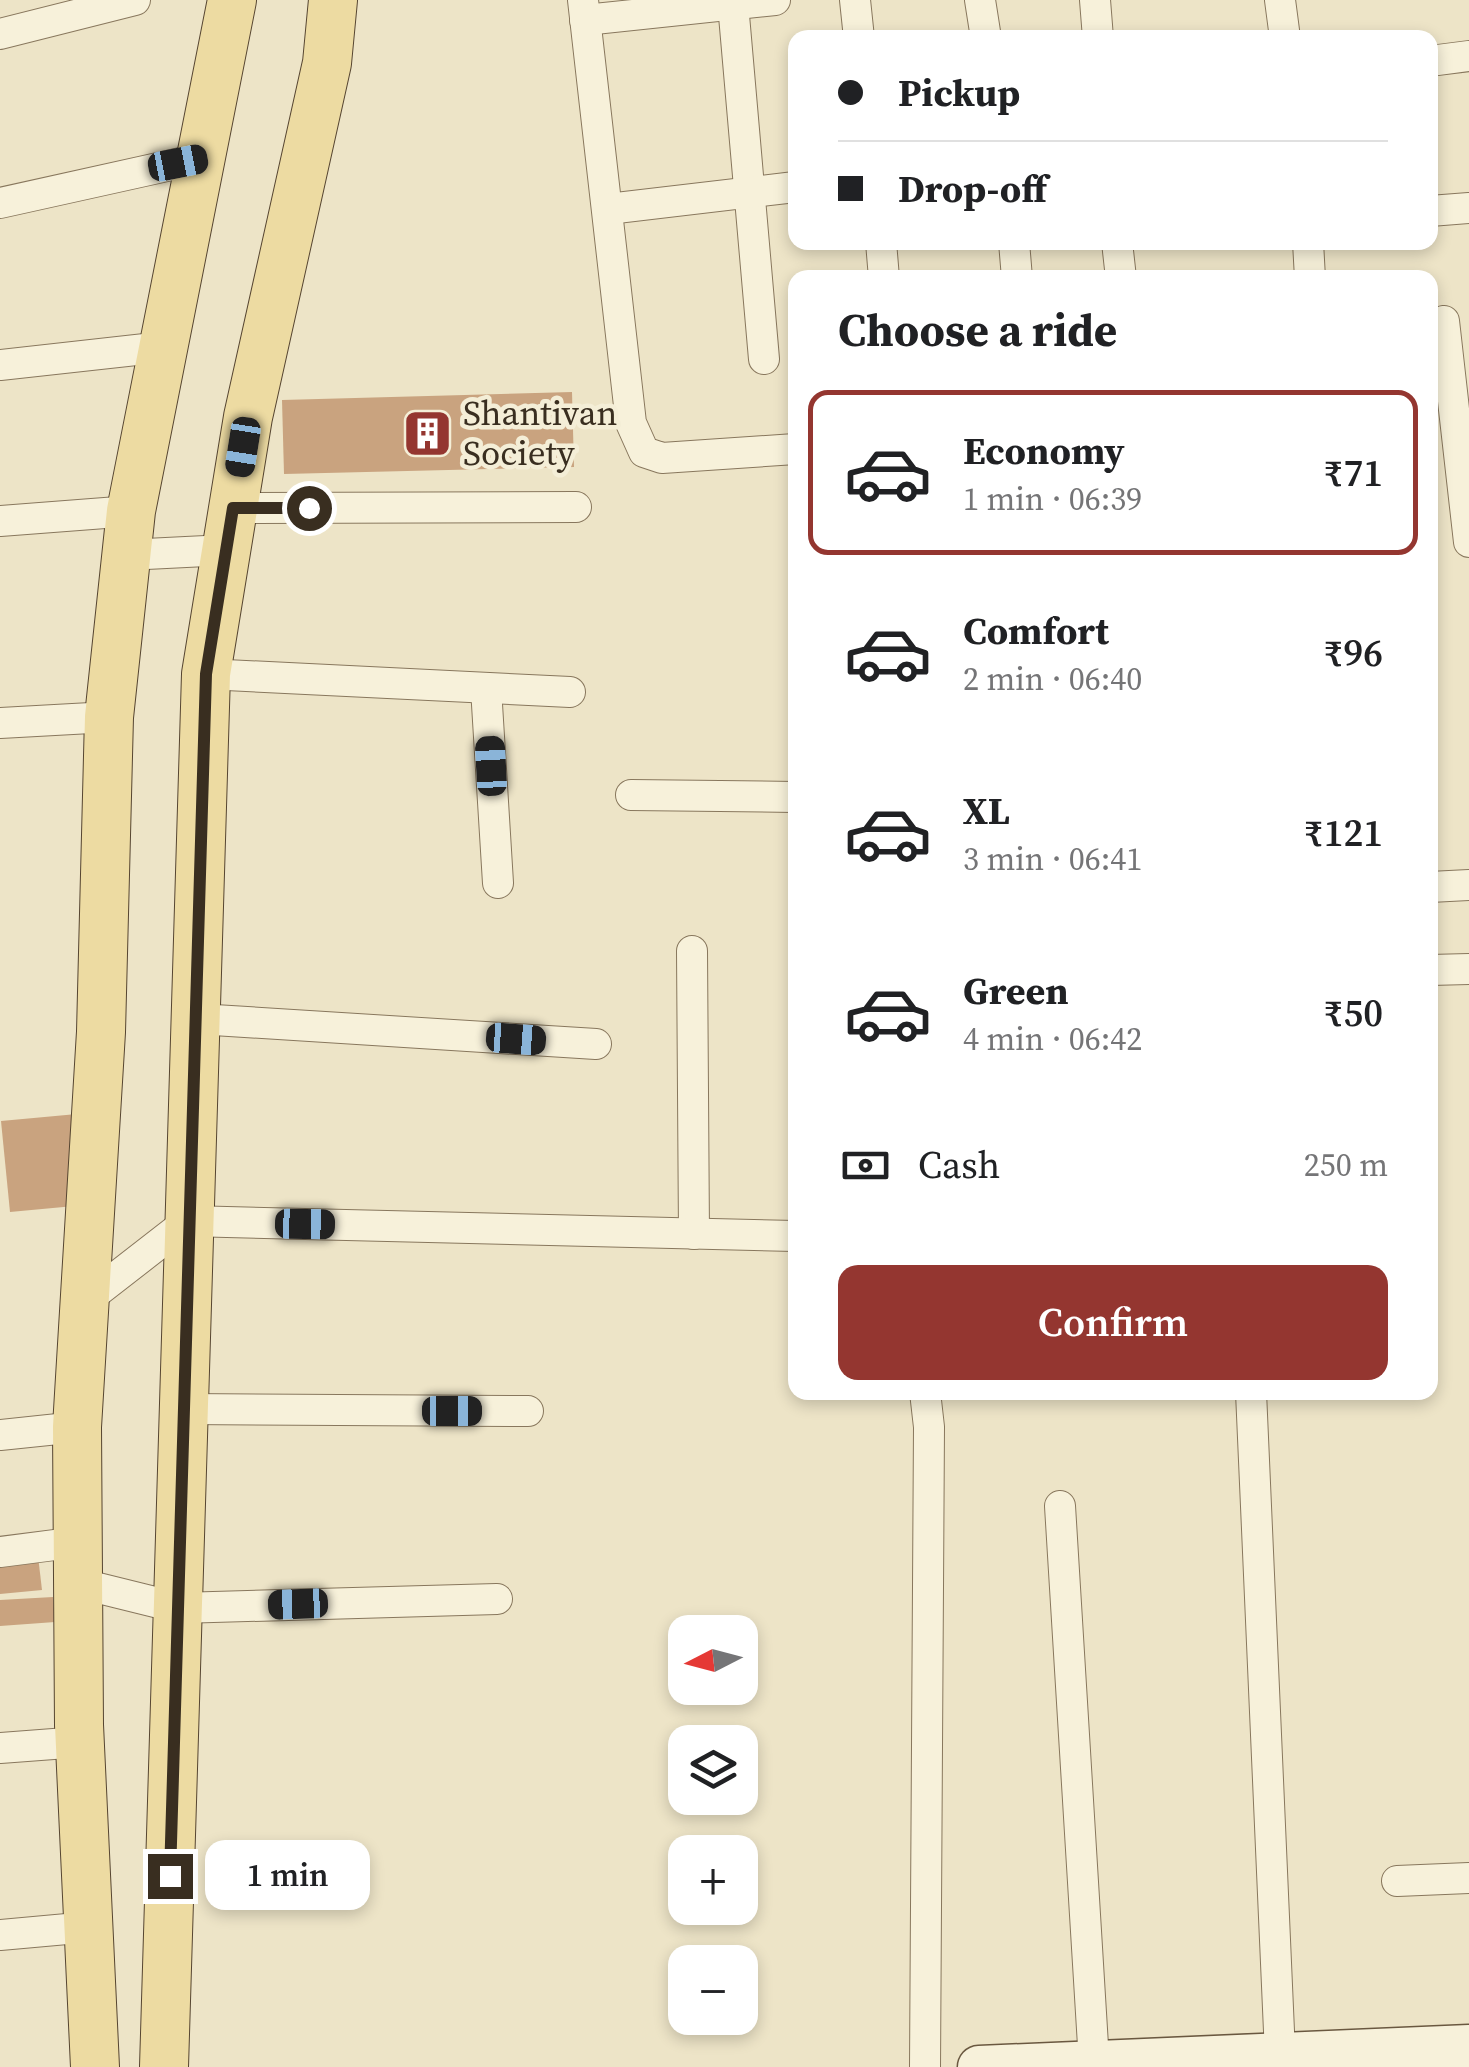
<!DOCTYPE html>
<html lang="en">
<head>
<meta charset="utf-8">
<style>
  :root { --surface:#fff; --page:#f2f2f2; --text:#202124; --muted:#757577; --line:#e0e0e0; --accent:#943630 }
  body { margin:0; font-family:"Source Serif 4",serif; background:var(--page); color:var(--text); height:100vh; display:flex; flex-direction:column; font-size:38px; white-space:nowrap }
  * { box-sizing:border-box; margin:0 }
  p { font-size:32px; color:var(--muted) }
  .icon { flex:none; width:55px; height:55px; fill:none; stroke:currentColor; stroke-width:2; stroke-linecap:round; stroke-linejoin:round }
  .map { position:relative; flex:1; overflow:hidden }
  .side { position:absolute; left:788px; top:270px; width:650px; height:1130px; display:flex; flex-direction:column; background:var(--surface); border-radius:20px; box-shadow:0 5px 15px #0003 }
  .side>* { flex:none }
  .top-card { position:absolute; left:788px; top:30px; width:650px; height:220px; border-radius:20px; box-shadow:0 5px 15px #0003; display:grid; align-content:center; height:220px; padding:0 50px; background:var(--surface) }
  .needle { width:65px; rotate:264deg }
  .fabs { position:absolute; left:668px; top:1615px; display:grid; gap:20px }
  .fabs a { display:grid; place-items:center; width:90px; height:90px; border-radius:20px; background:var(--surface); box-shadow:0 5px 15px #0003; font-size:50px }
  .end { position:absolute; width:45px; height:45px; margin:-22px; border:12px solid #392e20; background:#fff; box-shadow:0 0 0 5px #fff }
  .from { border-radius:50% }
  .bubble { position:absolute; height:70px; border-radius:20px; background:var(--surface); box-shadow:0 5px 15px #0003; font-size:32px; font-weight:600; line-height:70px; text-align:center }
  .car { position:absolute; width:30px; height:60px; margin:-30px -15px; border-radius:12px; box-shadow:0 0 8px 2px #0007; background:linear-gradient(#222 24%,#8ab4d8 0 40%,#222 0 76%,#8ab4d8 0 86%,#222 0) }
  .top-card b { display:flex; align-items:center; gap:35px; height:95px; font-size:38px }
  .top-card b+b { border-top:2px solid var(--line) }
  .top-card i { width:25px; height:25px; background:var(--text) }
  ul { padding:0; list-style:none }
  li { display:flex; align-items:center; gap:30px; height:165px; margin:0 20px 15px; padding:0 30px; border:5px solid transparent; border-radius:20px }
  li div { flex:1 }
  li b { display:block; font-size:38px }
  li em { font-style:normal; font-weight:600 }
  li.current { border-color:var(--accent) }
  li>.icon { width:90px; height:90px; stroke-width:1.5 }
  h2 { padding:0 50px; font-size:45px; line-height:120px }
  .pay { display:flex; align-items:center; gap:25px; height:110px; padding:0 50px; font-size:38px }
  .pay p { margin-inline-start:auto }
  .action { display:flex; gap:20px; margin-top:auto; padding:20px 50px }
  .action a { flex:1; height:115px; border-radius:20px; background:var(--accent); color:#fff; font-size:40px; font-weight:600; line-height:115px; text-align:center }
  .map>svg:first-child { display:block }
  .building { fill:#c9a37f }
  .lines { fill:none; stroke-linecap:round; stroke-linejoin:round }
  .minor-casing { stroke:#88775d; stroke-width:32 }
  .secondary-casing { stroke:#6a5840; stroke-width:45 }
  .primary-casing { stroke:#564531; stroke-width:50 }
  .minor { stroke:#f7f1da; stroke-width:30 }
  .secondary { stroke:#f7f1da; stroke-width:42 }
  .primary { stroke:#eddba2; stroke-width:48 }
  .route { stroke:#392e20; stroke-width:12 }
  .labels { text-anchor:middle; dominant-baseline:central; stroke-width:9; stroke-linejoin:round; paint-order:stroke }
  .poi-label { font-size:35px; fill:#392e20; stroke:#f4eed7; text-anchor:start }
</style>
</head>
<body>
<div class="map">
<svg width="1469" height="2067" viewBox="0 0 1469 2067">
  <rect width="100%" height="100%" fill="#ede4c7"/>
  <g class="building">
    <polygon points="572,392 574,467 284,474 282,400"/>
    <polygon points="77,1114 85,1205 10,1212 1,1121"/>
    <polygon points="38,1556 42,1590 0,1594 0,1560"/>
    <polygon points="53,1597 55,1622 0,1626 0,1600"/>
  </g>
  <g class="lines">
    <defs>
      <g id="minor">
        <polyline points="583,0 631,423 644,452 662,458 795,449"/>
        <polyline points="855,0 859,38"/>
        <polyline points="980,0 986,38"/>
        <polyline points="1095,0 1098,38"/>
        <polyline points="1280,0 1285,38"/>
        <polyline points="733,4 764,359"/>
        <polyline points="585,20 775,0"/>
        <polyline points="0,34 135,0"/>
        <polyline points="1430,61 1469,56"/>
        <polyline points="0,203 203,158"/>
        <polyline points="608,209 795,187"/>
        <polyline points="1430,211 1469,208"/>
        <polyline points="881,242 884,278"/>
        <polyline points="1014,242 1017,278"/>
        <polyline points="1117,242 1121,278"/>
        <polyline points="1308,242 1310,278"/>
        <polyline points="1444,321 1469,542"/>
        <polyline points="0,365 163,347"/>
        <polyline points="233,508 576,507"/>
        <polyline points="0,521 131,511"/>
        <polyline points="126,555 226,550"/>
        <polyline points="206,674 570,692"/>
        <polyline points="486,688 498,883"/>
        <polyline points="0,723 109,717"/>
        <polyline points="631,795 795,797"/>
        <polyline points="1430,887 1469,885"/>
        <polyline points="692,951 694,1234"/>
        <polyline points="1430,970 1469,969"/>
        <polyline points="198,1019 596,1044"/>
        <polyline points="84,1302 188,1221 795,1236"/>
        <polyline points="1251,1392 1280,2054"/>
        <polyline points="185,1409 528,1411"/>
        <polyline points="0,1435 77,1427"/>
        <polyline points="1060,1506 1094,2062"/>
        <polyline points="0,1552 78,1542"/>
        <polyline points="78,1583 179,1608 497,1599"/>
        <polyline points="0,1748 80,1742"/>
        <polyline points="1397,1881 1469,1878"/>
        <polyline points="0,1935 89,1927"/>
        <polyline points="925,2067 929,1427 925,1392"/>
      </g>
      <polyline id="secondary" points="979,2067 1469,2046"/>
      <g id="primary">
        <polyline points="95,2067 79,1725 77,1427 101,1032 109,717 131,511 232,0"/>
        <polyline points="164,2067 206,674 248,417 327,63 333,0"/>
      </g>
    </defs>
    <use href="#minor" class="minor-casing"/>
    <use href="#secondary" class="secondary-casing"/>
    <use href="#primary" class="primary-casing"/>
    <use href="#minor" class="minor"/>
    <use href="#secondary" class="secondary"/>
    <use href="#primary" class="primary"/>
  </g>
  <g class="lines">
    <polyline class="route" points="170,1876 206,674 233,508 309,508"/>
  </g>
  <defs>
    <symbol id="building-square" viewBox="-11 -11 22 22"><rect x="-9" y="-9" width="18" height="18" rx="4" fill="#943630" stroke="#f4eed7"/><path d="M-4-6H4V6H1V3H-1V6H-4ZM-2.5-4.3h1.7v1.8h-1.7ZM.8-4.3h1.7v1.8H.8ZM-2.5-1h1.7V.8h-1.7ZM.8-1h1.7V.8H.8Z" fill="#fff"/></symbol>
  </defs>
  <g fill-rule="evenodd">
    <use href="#building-square" x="400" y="406" width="55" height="55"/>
  </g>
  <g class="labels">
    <g class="poi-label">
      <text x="463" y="413">Shantivan<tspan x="463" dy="40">Society</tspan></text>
    </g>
  </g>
</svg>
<div class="fabs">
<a><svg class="needle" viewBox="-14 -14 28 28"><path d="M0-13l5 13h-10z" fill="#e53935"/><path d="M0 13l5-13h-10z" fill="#757577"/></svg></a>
<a><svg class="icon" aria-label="layers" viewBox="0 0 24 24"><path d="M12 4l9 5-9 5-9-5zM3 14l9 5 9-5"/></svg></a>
<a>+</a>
<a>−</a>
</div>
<i class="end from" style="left:309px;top:508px"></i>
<i class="end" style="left:170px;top:1876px"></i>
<div class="bubble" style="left:205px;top:1840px;width:165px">1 min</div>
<i class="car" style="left:178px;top:163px;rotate:79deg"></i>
<i class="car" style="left:243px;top:447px;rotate:189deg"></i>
<i class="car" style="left:491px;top:766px;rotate:357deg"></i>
<i class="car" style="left:516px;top:1039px;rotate:94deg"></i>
<i class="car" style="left:305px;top:1224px;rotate:91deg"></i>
<i class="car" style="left:452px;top:1411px;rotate:90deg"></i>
<i class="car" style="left:298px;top:1604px;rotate:268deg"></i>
<div class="top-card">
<b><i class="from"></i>Pickup</b>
<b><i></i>Drop-off</b>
</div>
<section class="side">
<h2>Choose a ride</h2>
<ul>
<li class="current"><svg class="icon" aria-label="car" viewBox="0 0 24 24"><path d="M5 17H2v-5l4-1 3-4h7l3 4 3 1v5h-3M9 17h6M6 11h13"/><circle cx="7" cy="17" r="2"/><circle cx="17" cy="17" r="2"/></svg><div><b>Economy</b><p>1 min · 06:39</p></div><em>₹71</em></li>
<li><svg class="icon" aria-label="car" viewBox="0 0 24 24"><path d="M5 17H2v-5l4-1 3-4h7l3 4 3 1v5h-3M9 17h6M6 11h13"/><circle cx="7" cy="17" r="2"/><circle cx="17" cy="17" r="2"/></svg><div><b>Comfort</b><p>2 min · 06:40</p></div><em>₹96</em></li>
<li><svg class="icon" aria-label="car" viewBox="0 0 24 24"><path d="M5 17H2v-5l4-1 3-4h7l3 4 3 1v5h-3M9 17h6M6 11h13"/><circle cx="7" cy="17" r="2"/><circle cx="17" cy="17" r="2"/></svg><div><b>XL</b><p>3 min · 06:41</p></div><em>₹121</em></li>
<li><svg class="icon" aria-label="car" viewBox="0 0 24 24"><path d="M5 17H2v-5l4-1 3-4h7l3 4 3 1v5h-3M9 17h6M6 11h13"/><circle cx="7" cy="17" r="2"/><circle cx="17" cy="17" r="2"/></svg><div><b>Green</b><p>4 min · 06:42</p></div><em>₹50</em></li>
</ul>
<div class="pay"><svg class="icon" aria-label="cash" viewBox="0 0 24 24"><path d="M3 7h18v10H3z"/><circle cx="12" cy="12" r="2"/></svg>Cash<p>250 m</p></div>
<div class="action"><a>Confirm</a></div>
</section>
</div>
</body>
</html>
